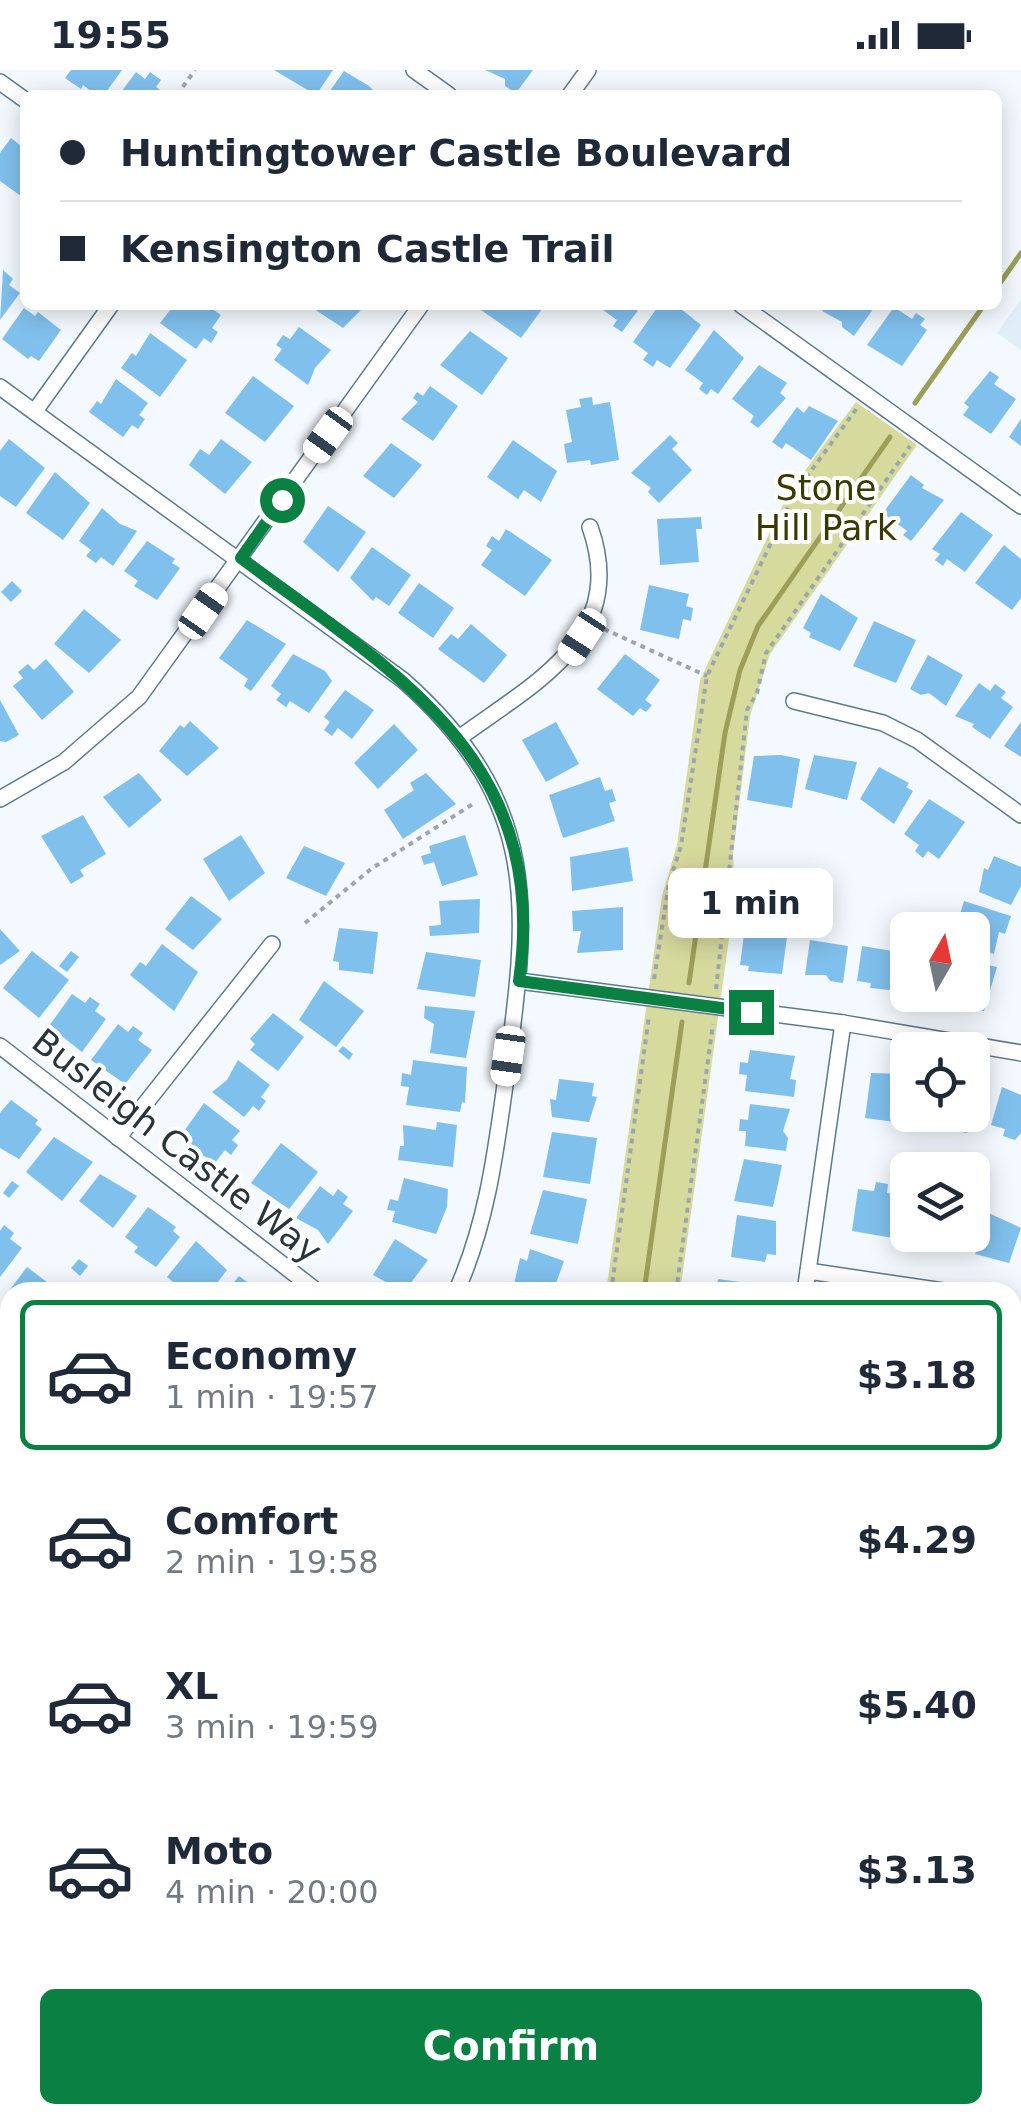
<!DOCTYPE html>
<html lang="en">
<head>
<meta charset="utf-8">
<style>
  :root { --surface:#fff; --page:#f6f6f7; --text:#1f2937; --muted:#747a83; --line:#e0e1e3; --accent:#0b8043 }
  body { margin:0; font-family:"DejaVu Sans",sans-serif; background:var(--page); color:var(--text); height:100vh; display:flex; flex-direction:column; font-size:38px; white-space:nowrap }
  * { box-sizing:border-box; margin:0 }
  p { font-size:32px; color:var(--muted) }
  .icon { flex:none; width:55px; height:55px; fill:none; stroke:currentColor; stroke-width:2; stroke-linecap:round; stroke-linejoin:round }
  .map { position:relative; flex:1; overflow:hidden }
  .sheet { position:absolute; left:0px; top:1212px; width:1022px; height:842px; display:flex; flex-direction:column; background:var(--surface); border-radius:30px 30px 0 0; box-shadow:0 5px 25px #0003 }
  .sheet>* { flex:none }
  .hud { position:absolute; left:20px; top:20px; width:982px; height:220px; border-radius:15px; box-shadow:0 5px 25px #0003; display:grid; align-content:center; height:220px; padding:0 40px; background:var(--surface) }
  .needle { width:65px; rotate:9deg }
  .tools { position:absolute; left:890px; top:842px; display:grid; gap:20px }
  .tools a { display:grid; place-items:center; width:100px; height:100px; border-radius:15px; background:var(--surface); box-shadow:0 5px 25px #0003; font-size:50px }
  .end { position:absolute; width:45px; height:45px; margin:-22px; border:12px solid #0b8043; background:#fff; box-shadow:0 0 0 5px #fff }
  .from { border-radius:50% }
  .bubble { position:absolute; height:70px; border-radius:15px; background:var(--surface); box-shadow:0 5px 25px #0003; font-size:32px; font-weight:800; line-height:70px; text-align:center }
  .car { position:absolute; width:30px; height:60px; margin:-30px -15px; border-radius:12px; box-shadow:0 0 8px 2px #0007; background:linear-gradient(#fff 24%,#345 0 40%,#fff 0 76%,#345 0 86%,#fff 0) }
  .hud b { display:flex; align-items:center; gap:35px; height:95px; font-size:38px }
  .hud b+b { border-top:2px solid var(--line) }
  .hud i { width:25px; height:25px; background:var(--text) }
  ul { padding:18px 0 0; list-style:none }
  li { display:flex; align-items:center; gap:30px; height:150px; margin:0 20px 15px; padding:0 20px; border:5px solid transparent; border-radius:15px }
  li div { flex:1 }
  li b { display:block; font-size:38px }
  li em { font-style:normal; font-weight:800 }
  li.on { border-color:var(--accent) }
  li>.icon { width:90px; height:90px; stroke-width:1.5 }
  .action { display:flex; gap:20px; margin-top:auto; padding:20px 40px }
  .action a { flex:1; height:115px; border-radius:15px; background:var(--accent); color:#fff; font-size:40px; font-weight:800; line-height:115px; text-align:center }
  .status { display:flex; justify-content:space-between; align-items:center; height:70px; padding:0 50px; background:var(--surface); direction:ltr }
  .status svg { height:28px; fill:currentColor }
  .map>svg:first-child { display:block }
  .built { fill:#dfeef9 }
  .green { fill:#d7da9d }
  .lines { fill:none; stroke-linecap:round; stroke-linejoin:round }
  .stream { stroke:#9c9e59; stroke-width:5 }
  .building { fill:#80c0ed }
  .minor-casing { stroke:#5e798d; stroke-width:18 }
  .path { stroke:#9ea6ad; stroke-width:4; stroke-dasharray:5 5; stroke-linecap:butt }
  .minor { stroke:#fff; stroke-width:15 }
  .route { stroke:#0b8043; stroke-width:12 }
  .labels { text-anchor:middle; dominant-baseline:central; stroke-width:8; stroke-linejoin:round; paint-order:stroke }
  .park-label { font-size:35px; fill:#393a00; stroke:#fff }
  .street-label { font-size:35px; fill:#29353d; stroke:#fff }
</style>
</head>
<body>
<div class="status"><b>19:55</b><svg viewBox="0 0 49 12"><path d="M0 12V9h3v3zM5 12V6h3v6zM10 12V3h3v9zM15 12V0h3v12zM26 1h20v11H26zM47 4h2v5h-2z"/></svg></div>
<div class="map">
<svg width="1021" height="2053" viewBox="0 0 1021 2053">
  <rect width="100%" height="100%" fill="#f3f9fe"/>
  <polygon class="built" points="1021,229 1021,280 997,263"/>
  <g class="green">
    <polygon points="856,332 917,375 770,584 750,646 733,784 735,825 680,1222 606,1222 662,826 677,775 700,610 789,422"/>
    <polygon points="10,2018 10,2045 371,2045 372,2053 0,2053 0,2031"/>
  </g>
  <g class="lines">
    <g class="stream">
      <polyline points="998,216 1021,183"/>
      <polyline points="915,333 984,235"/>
      <polyline points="689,913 725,663 740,600 758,556 890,367"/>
      <polyline points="644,1222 682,952"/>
      <polyline points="329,2053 333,2045"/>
    </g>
  </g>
  <g class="building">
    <polygon points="71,0 122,0 104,25 96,25 83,15 81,19 65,8"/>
    <polygon points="274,0 333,0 316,25"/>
    <polygon points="485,0 533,0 516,23 505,16 505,9"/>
    <polygon points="344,1 369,16 378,25 327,25"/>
    <polygon points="136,2 145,9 150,2 161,10 156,17 167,25 119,25"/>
    <polygon points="11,68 25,79 25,121 21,126 0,111 0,83"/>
    <polygon points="3,200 13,209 9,215 20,223 0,250"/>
    <polygon points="174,235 207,235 221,245 212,258 218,262 211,273 204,268 196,279 160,253"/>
    <polygon points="308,235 366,235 343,258"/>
    <polygon points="484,235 545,235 521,268 481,240"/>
    <polygon points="596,235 642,235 622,262 613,256 617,250"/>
    <polygon points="659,235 676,235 701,255 670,298 657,290 653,297 643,290 648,283 633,272"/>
    <polygon points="826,235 876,235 854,266 842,257 842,252 822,241"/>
    <polygon points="894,237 912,249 916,243 925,249 920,255 927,260 902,296 867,275"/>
    <polygon points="24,238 35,246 38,242 61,260 39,291 31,286 28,289 2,269"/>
    <polygon points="299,257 331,280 315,298 308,315 274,290 282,279 276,275 283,265 290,269"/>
    <polygon points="714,260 744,288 718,324 711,319 707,325 699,319 703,313 685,300"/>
    <polygon points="470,261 508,288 482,325 440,295"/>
    <polygon points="150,263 187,290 160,327 121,298 132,283 136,286"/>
    <polygon points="759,295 787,313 780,323 786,328 758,358 750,352 754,346 732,329"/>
    <polygon points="990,301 999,307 994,314 1016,329 991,364 963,345 969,337 964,333"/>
    <polygon points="253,306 294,336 265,372 225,343"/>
    <polygon points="116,309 148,333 139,345 145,349 138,359 132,355 123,367 89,342 97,331 101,334"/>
    <polygon points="430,316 458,336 433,371 401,349 418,332 413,328 417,322 423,326"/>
    <polygon points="592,327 593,335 610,332 619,390 591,395 590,390 567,393 564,374 572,372 566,340 581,337 579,329"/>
    <polygon points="809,336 838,351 811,390 786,373 782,379 772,372 797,337 804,343"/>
    <polygon points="1021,349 1021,376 1009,367"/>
    <polygon points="670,365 678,373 672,379 692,400 659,433 648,422 651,418 631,403"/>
    <polygon points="9,369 45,398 16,437 0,426 0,381"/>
    <polygon points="221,369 252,392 225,424 189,395 200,379 209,385"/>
    <polygon points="513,370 557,401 541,432 524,420 518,429 487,407"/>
    <polygon points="391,373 422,395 394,428 363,406"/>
    <polygon points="55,402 90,433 63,470 26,443"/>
    <polygon points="911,405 924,415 922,418 944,430 911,471 903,465 907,461 883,443"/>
    <polygon points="328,436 366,462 338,502 303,472"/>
    <polygon points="102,438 120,454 137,461 113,496 101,487 96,493 86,486 91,480 79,471"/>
    <polygon points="961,442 993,465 965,502 947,489 943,496 935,490 940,484 932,479"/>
    <polygon points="701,447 702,459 696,459 699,492 660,495 657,449"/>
    <polygon points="506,459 552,490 525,526 481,495 492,480 486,476 492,466 499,471"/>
    <polygon points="147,471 175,489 172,493 180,498 157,530 134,516 138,511 124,501"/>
    <polygon points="1004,475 1021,489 1021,528 1012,540 975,513"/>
    <polygon points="372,477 411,505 389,536 376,527 373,531 350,508"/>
    <polygon points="12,511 22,521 11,532 1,522"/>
    <polygon points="419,513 454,538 433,568 398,543"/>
    <polygon points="649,515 689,524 686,536 693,538 691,551 683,549 679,569 640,560"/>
    <polygon points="821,524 858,548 840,581 809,567 811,563 803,558"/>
    <polygon points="84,539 121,570 89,603 54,574"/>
    <polygon points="247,550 286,574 251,621 244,616 248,609 219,588"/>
    <polygon points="874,551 916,570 896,613 853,596"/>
    <polygon points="471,554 507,585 484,613 438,579 451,564 458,569"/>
    <polygon points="293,584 325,601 332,611 309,643 290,631 286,637 276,630 281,624 271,616"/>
    <polygon points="625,584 660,610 645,630 652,635 646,642 640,638 633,646 597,619"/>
    <polygon points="928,585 963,605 946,636 929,623 921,625 910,619"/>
    <polygon points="46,589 74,622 42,650 13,616 23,608 18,602 28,594 34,600"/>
    <polygon points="979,613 990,621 995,614 1006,622 1001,628 1013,637 990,669 972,657 974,654 955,646"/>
    <polygon points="345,620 374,640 352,669 338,658 332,666 324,660 330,652 324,647"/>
    <polygon points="0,630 19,665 6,672 0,671"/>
    <polygon points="190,651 219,678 187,706 159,681 180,655 184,658"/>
    <polygon points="556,652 579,694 546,712 522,670"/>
    <polygon points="1021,652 1021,687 1004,676"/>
    <polygon points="394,654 418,680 378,719 354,693"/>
    <polygon points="781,685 800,689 792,738 747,730 754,686"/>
    <polygon points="814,685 857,692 847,730 805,719"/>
    <polygon points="879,697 909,713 906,717 913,721 894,754 860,729"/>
    <polygon points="139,703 162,730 129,758 103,727"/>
    <polygon points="426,703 456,734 403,769 384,740 414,720 410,713"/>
    <polygon points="600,707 605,721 612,719 616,731 609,733 615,751 563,768 549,725"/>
    <polygon points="929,729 965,752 939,789 928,781 923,788 915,781 919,775 904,764"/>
    <polygon points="83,745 106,784 80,800 84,806 71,814 41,766"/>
    <polygon points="241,765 265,803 229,831 203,789"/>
    <polygon points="465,765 478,805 442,816 434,792 424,795 421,786 431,783 429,776"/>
    <polygon points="304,776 345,793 326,826 286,808"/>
    <polygon points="628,777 633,811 572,821 570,787"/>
    <polygon points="994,786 1021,797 1021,816 1011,835 979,822 984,798 988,800"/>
    <polygon points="191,826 222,849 193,880 165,859"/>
    <polygon points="480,829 479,863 430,866 429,856 441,855 439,831"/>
    <polygon points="964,831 1011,846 1005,864 999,862 994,884 972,877 972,860 947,857 951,844 959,847"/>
    <polygon points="623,837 623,880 577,883 581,861 573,861 572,841"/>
    <polygon points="745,857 787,867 782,904 748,901 749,896 740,895"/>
    <polygon points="339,858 378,862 373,904 339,900 339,892 333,891"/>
    <polygon points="0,859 20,881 0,895"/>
    <polygon points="810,870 848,876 843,913 830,911 826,905 805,905"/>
    <polygon points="162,874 198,902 174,941 130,905 140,892 146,896"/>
    <polygon points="862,876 905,883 899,921 870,918 871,913 857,911"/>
    <polygon points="32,881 69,910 39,948 3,918"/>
    <polygon points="71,881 79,887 67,902 59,896"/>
    <polygon points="426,882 481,890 475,927 417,919"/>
    <polygon points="972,892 997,897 984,941 939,932 940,925 972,925"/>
    <polygon points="324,911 364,941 336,977 299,950"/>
    <polygon points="72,924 85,933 90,927 100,934 95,941 106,949 82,982 49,956"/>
    <polygon points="425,936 475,941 466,988 430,983 434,954 424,948"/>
    <polygon points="273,943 304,967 278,1001 250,980 255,974 250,969"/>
    <polygon points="118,954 128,962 133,956 143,963 138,970 152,980 125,1014 91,990"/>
    <polygon points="343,976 353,984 349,990 338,981"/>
    <polygon points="750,980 795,986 790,1009 796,1010 794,1027 745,1021 747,1005 739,1004 740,992 748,993"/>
    <polygon points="238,990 270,1015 261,1027 266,1031 259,1041 253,1036 244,1047 212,1022 227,1010"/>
    <polygon points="413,990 467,997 465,1033 462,1032 460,1042 406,1035 409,1017 401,1016 402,1003 411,1005"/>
    <polygon points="871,1003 908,1004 910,1054 865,1048"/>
    <polygon points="559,1009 594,1013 592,1026 597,1027 589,1052 552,1047 550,1029 556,1030"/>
    <polygon points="1002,1017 1021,1025 1021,1063 1015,1070 1003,1066 1005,1059 991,1055"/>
    <polygon points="11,1030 38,1050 35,1054 42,1059 19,1089 0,1078 0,1043"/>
    <polygon points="204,1033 240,1061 232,1070 238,1075 231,1085 225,1080 214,1094 180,1067"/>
    <polygon points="750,1034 790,1039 783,1061 788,1068 786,1081 745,1076 746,1061 739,1061 740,1049 748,1050"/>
    <polygon points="923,1045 970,1045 967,1063 921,1056"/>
    <polygon points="437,1052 457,1055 453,1097 398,1090 400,1076 404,1076 403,1055 436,1060"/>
    <polygon points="552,1062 597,1068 590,1114 543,1107"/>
    <polygon points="54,1067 93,1092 62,1131 26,1102"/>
    <polygon points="281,1073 318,1102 289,1139 251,1113"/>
    <polygon points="744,1089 782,1095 773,1137 734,1131"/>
    <polygon points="100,1104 137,1126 113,1158 79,1131"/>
    <polygon points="404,1108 448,1119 447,1137 436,1164 392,1152 395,1141 387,1140 390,1129 398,1131"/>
    <polygon points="12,1111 19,1116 9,1128 3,1123"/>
    <polygon points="876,1112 888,1114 887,1123 899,1125 893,1168 852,1161 858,1119 874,1121"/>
    <polygon points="320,1116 333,1126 338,1119 348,1127 343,1134 353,1141 328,1174 318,1160 296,1148"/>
    <polygon points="543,1120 587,1129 578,1174 530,1164"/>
    <polygon points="148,1137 176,1157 173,1161 180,1167 156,1197 134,1182 138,1177 125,1167"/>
    <polygon points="982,1140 1021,1158 1009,1193 975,1184 977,1180 969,1176"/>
    <polygon points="737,1145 776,1151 776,1185 767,1184 765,1192 731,1187"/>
    <polygon points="4,1155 14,1163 10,1169 22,1178 0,1207 0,1161"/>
    <polygon points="909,1165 948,1165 946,1172 929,1169 929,1175 908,1169"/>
    <polygon points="395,1169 428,1190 404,1222 373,1205"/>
    <polygon points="196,1171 227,1200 210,1222 171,1222 177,1215 167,1207"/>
    <polygon points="530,1179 564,1191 553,1222 513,1219 520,1188 527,1191"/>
    <polygon points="79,1189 88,1196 80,1206 71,1198"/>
    <polygon points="27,1197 60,1222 8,1222"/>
    <polygon points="239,1206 254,1217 250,1222 226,1222"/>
    <polygon points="718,1209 762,1215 760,1222 716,1222"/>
    <polygon points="1017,1298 1021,1301 1021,1353 1012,1346 1012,1303"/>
    <polygon points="0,1328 10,1336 7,1386 0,1381"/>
    <polygon points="1012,1446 1020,1446 1021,1500 1012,1501"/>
    <polygon points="0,1451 10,1458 10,1479 0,1492"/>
    <polygon points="7,1503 10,1505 10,1532 0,1521"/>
    <polygon points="4,1636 10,1642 10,1666 0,1679 0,1637"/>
    <polygon points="1021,1658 1021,1691 1012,1684 1012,1666"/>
    <polygon points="1012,1700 1021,1707 1021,1743 1012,1755"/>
    <polygon points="1014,1847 1021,1853 1021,1906 1012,1899"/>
    <polygon points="10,1889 10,1922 0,1914 6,1901 3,1898"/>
    <polygon points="0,1938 10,1946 10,1969 5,1975 0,1971"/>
    <polygon points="427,2045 477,2045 475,2053 450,2053"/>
    <polygon points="717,2045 756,2047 755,2053 717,2053"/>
    <polygon points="870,2045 920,2045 914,2053 871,2053 867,2050"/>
  </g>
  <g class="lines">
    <defs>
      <g id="minor">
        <polyline points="414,0 449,25"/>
        <polyline points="0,12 25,30"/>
        <polyline points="570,25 588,0"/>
        <polyline points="741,235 1021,436"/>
        <path d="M0,317L403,610C545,736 528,844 505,1015C495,1087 486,1156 456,1222"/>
        <polyline points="35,341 111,235"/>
        <polyline points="794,631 883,653 917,670 1021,745"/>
        <path d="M459,668C534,613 629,567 590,457"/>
        <polyline points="0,729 64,692 139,627 421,235"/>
        <polyline points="519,911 843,953 1021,983"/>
        <polyline points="0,976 318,1222"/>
        <polyline points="118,1068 272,874"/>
        <polyline points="808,1201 950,1222"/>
        <polyline points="805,1222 843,953"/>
        <polyline points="1012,1247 1021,1253"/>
        <polyline points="0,1281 10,1289"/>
        <polyline points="0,1583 10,1591"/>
        <polyline points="0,1822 10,1809"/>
        <polyline points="1012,1944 1021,1951"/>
        <polyline points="1012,1990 1021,1979"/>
        <polyline points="616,2045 635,2053"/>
        <polyline points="516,2053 519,2045"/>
        <polyline points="963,2053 970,2045"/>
      </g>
    </defs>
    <use href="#minor" class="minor-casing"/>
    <g class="path">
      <polyline points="177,25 195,0"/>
      <polyline points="604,559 707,606"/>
      <polyline points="305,853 371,799 476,732"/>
      <polyline points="654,909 669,813 681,776 707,606 795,423 857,338"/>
      <polyline points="716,919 747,640 757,623 766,583 910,376"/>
      <polyline points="611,1222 649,946"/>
      <polyline points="676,1222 713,954"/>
      <polyline points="0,2038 10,2026"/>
      <polyline points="367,2045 368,2053"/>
    </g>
    <use href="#minor" class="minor"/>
  </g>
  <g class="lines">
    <path class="route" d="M282,430L241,488C394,603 551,688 519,911L751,942"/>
  </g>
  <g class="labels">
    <g class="park-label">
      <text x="826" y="418">Stone<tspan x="826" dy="40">Hill Park</tspan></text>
    </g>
    <g class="street-label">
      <text transform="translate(177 1076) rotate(38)">Busleigh Castle Way</text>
    </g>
  </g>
</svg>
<div class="tools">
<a><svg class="needle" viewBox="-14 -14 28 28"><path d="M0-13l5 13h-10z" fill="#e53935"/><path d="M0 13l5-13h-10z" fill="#747a83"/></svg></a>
<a><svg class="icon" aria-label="locate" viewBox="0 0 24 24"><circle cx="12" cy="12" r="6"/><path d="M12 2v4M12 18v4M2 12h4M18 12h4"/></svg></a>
<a><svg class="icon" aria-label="layers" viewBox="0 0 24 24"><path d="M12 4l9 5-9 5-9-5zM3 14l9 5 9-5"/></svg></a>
</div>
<i class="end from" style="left:282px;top:430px"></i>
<i class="end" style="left:751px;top:942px"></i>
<div class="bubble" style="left:668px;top:798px;width:165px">1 min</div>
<i class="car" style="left:328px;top:365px;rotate:216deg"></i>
<i class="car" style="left:203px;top:541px;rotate:35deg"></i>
<i class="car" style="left:582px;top:567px;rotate:213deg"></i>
<i class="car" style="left:508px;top:986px;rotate:188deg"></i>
<div class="hud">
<b><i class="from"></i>Huntingtower Castle Boulevard</b>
<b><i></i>Kensington Castle Trail</b>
</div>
<section class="sheet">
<ul>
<li class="on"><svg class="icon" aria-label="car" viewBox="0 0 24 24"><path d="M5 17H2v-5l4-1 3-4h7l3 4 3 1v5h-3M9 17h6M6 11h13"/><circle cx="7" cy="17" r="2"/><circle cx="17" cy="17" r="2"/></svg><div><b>Economy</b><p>1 min · 19:57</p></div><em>$3.18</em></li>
<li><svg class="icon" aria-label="car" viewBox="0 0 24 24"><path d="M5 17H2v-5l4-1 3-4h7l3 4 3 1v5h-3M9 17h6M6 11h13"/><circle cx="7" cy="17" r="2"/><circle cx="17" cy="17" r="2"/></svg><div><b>Comfort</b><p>2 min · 19:58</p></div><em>$4.29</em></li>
<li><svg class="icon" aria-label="car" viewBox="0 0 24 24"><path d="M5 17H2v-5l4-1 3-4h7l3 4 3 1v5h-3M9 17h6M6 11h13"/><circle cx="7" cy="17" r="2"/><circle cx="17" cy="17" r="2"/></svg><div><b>XL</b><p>3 min · 19:59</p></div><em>$5.40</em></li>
<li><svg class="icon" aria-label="car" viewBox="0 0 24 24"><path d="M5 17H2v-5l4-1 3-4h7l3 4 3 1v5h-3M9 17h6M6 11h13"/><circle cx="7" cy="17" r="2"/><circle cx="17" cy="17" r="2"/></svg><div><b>Moto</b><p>4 min · 20:00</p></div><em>$3.13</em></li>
</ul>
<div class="action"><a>Confirm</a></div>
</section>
</div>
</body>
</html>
